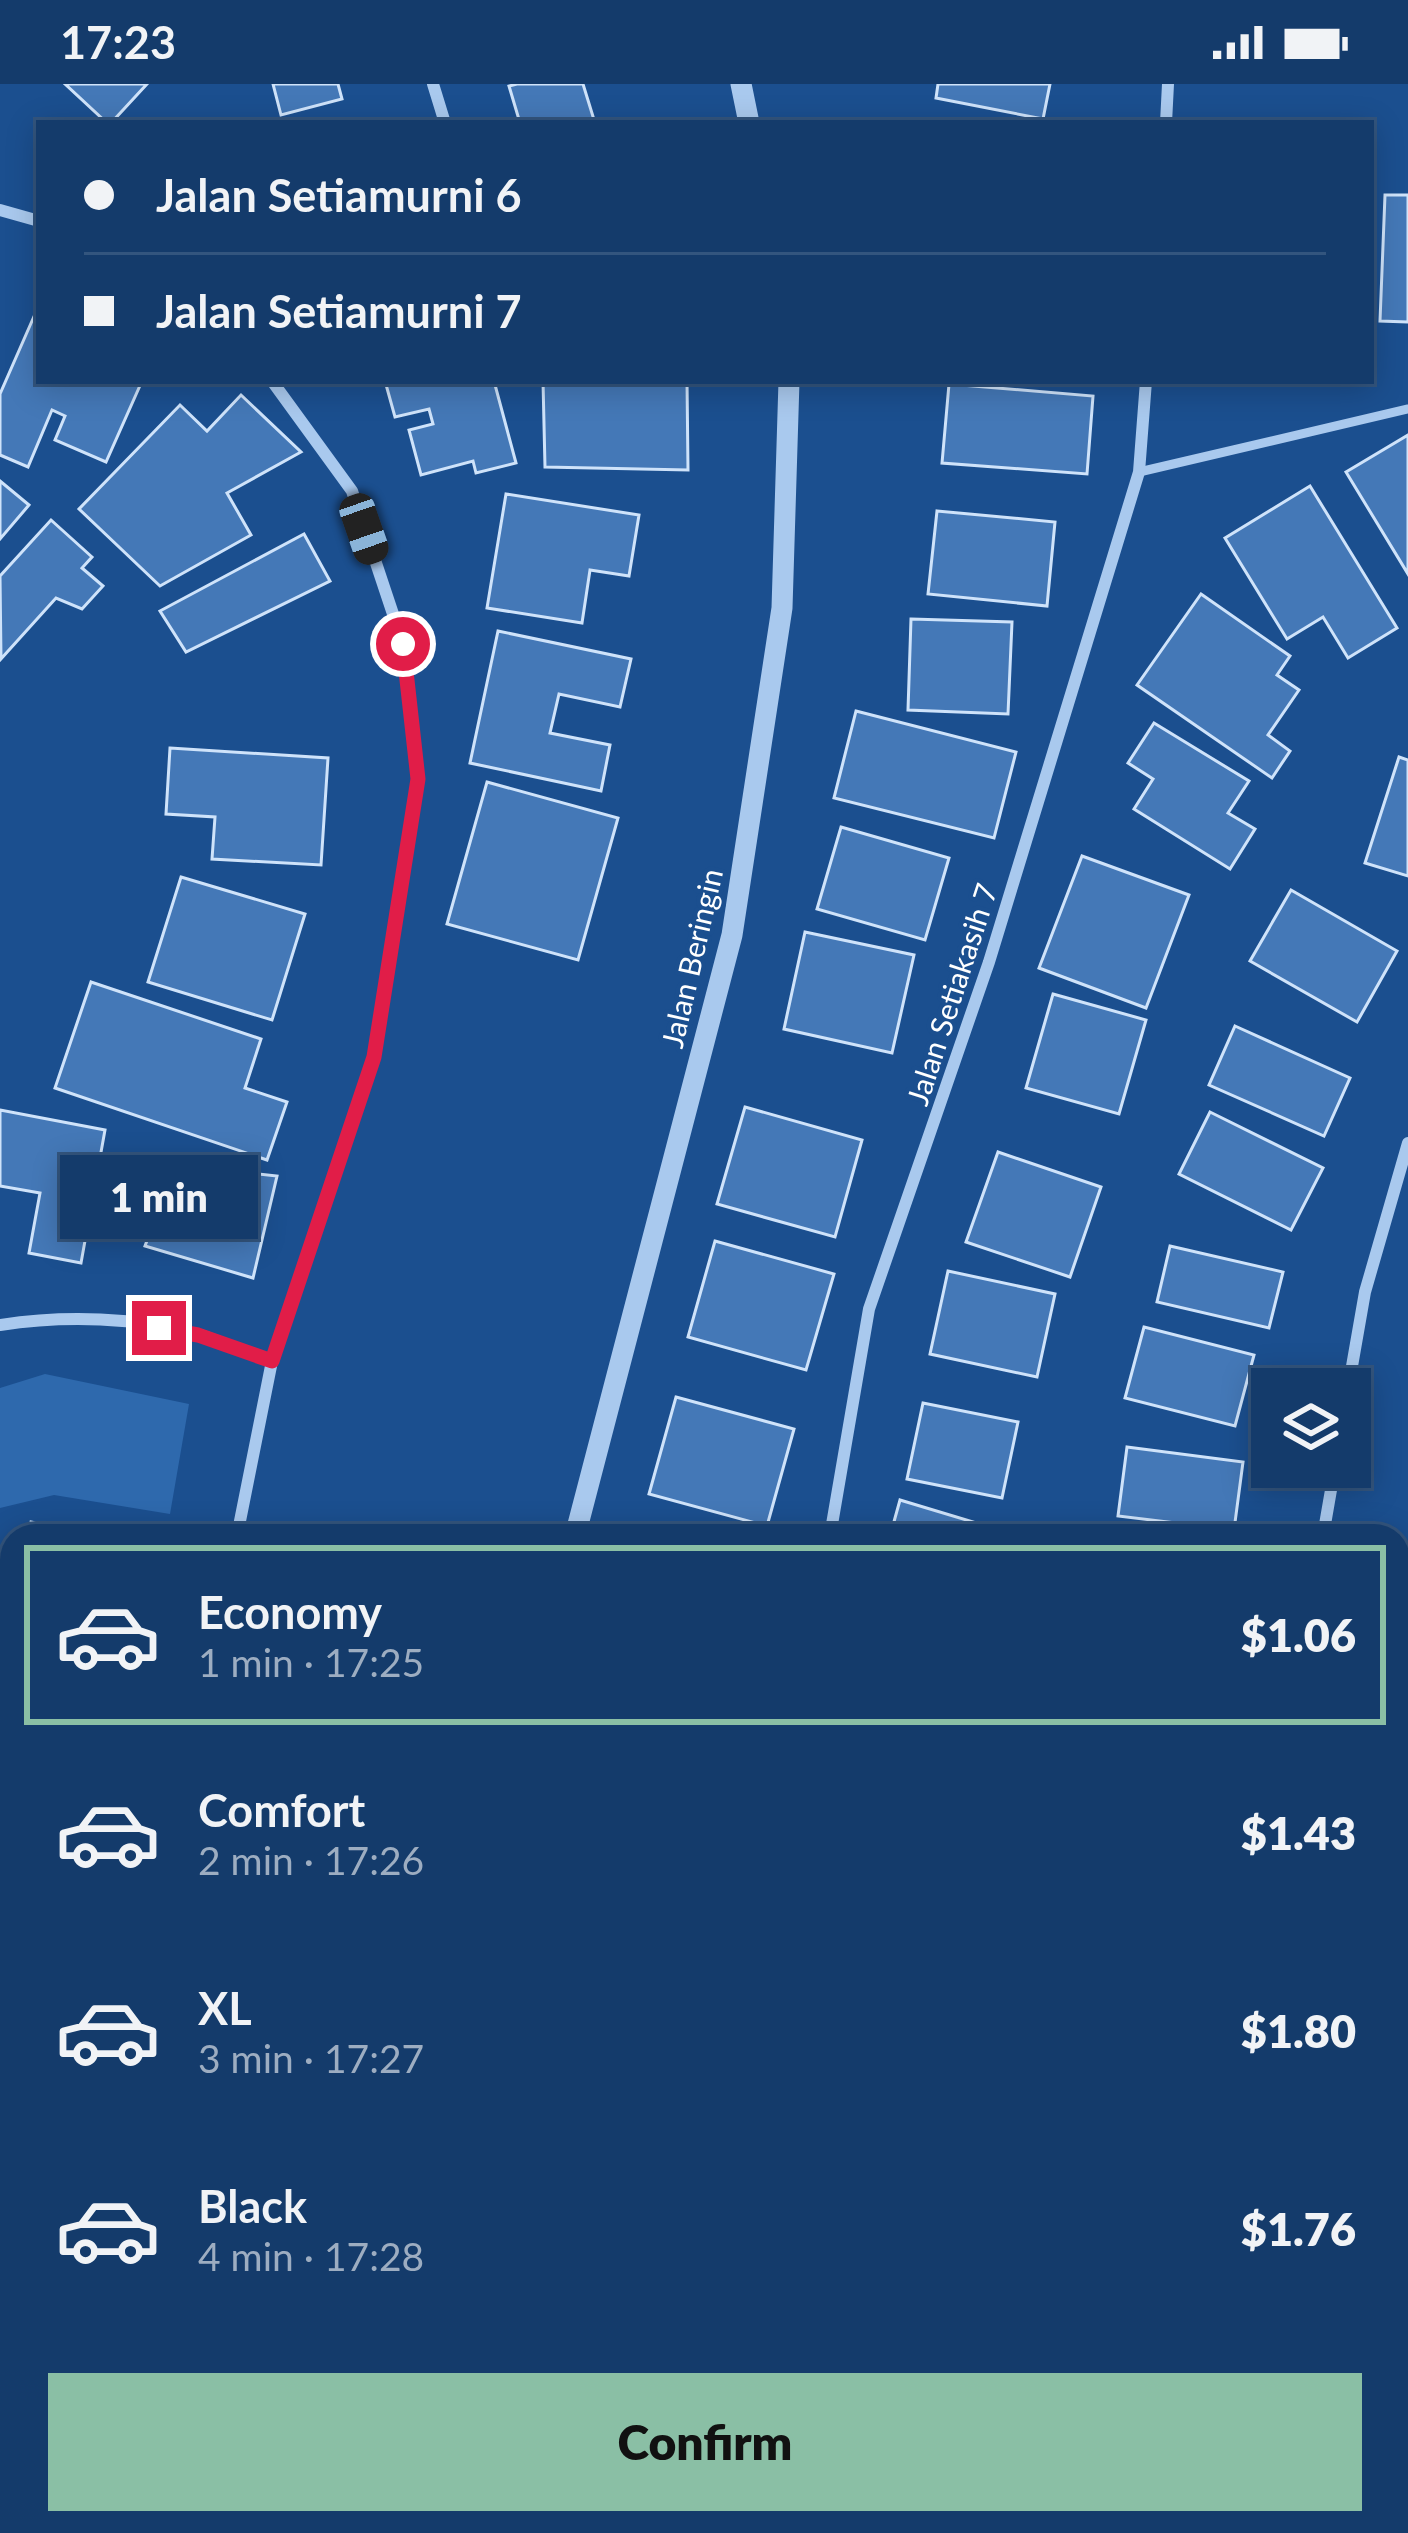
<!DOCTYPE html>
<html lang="en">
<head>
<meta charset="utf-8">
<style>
  :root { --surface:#143b6b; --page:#214673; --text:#f1f3f6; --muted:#9dadc1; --line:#33557e; --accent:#8abfa5 }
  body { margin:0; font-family:Lato,sans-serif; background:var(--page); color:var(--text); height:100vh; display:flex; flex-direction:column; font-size:45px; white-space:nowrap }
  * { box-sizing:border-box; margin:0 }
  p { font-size:39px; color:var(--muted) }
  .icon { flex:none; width:66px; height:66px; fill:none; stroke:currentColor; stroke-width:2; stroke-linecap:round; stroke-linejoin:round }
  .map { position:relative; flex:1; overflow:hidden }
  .details { position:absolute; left:0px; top:1440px; width:1410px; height:1011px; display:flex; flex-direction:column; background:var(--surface); border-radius:36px 36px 0 0; box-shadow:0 6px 30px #0003,0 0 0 3px var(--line) }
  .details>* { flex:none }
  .banner { position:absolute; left:36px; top:36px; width:1338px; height:264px; border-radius:0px; box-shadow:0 6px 30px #0003,0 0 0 3px var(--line); display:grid; align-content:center; height:264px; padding:0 48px; background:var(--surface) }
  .controls { position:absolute; left:1251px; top:1284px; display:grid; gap:24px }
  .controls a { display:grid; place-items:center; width:120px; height:120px; border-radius:0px; background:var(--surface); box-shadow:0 6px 30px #0003,0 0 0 3px var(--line); font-size:60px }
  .end { position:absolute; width:54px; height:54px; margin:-27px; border:15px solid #e11d48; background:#fff; box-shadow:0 0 0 6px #fff }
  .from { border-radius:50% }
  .bubble { position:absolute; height:84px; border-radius:0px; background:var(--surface); box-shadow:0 6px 30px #0003,0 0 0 3px var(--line); font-size:39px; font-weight:800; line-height:84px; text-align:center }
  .car { position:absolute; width:36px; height:72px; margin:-36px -18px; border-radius:15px; box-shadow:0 0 9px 3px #0007; background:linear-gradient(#222 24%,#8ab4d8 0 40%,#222 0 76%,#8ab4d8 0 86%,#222 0) }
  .banner b { display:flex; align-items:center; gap:42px; height:114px; font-size:45px }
  .banner b+b { border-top:3px solid var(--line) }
  .banner i { width:30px; height:30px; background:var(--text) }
  ul { padding:21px 0 0; list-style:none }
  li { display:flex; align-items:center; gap:36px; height:180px; margin:0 24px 18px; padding:0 24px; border:6px solid transparent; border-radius:0px }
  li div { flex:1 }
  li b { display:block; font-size:45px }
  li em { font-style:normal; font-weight:800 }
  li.active { border-color:var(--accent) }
  li>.icon { width:108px; height:108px; stroke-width:1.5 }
  .primary-button { display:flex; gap:24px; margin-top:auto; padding:24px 48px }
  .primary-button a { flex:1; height:138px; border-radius:0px; background:var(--accent); color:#111; font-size:48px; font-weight:800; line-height:138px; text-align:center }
  .status { display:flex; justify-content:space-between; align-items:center; height:84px; padding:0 60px; background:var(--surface); direction:ltr }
  .status svg { height:33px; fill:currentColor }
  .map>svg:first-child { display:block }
  .green { fill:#2e69ad }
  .building { fill:#4478b7; stroke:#cfe3fa; stroke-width:3 }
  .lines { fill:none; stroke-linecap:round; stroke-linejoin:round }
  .service { stroke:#a9c9ee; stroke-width:9 }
  .minor { stroke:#a9c9ee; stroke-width:12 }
  .tertiary { stroke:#a9c9ee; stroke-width:21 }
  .route { stroke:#e11d48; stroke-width:15 }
  .labels { text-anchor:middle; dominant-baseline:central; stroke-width:9; stroke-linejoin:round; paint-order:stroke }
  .street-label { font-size:30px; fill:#fff; stroke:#1b4f8f }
</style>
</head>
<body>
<div class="status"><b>17:23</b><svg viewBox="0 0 49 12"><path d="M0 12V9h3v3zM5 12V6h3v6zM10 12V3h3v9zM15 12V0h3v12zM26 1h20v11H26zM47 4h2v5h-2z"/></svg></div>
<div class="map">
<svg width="1408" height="2449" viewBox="0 0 1408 2449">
  <rect width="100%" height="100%" fill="#1b4f8f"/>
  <polygon class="green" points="45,1290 189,1320 170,1430 54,1411 0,1424 0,1304"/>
  <g class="building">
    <polygon points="65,0 147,0 111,39 107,39"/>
    <polygon points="273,0 338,0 342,15 281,31"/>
    <polygon points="517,0 583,0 595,39 520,39 509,2"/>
    <polygon points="938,0 1050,0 1043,35 936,14"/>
    <polygon points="1385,111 1408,111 1408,238 1380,237"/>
    <polygon points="39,221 39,297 142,297 106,378 55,356 65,332 52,326 28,383 0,371 0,310"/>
    <polygon points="385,297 494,297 516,379 476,389 473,377 421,391 409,346 433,340 429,325 395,333"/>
    <polygon points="543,297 687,297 688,386 545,383"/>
    <polygon points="949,300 1093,312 1087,390 942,379"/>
    <polygon points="241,311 301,368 227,409 251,451 160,502 79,425 180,321 207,347"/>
    <polygon points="1408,351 1408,490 1346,388"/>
    <polygon points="0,397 29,421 0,455"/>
    <polygon points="1310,402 1397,544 1348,574 1323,533 1287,555 1225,454"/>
    <polygon points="506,410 639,431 629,492 590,486 582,539 487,524"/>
    <polygon points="937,427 1055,438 1047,522 928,510"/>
    <polygon points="51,436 92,473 82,484 103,502 82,525 56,514 1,575 0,492"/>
    <polygon points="304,450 330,497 186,568 160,527"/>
    <polygon points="1201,510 1290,572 1277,591 1299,606 1268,651 1290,667 1272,694 1137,601"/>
    <polygon points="911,535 1012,538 1008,630 908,626"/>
    <polygon points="498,547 631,575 620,623 559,610 550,649 610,661 601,707 470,679"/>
    <polygon points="856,627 1016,668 994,754 834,714"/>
    <polygon points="1154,639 1249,697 1228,729 1255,745 1230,785 1134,725 1153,695 1128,679"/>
    <polygon points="170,664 328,674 321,781 212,775 215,733 166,730"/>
    <polygon points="1399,673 1408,676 1408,792 1365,779"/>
    <polygon points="487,698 618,734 578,876 447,840"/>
    <polygon points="841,743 949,774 925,856 817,825"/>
    <polygon points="1082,772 1189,811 1146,924 1039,884"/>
    <polygon points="181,793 305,830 272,936 148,898"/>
    <polygon points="1291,806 1397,867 1357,938 1250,877"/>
    <polygon points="805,848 914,871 892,969 784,945"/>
    <polygon points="91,898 261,955 245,1004 287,1018 267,1076 55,1004"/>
    <polygon points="1053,910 1146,936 1119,1030 1026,1004"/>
    <polygon points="1235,942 1350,994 1324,1052 1209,1001"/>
    <polygon points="745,1023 862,1056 835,1153 717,1120"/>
    <polygon points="0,1026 105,1046 81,1179 29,1169 40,1109 0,1102"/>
    <polygon points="1210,1028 1323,1084 1291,1146 1179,1090"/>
    <polygon points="998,1068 1101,1103 1070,1193 966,1158"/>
    <polygon points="175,1081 277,1092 253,1194 145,1162"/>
    <polygon points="715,1157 834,1190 806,1286 688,1253"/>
    <polygon points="1170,1162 1283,1188 1269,1244 1157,1218"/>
    <polygon points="948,1187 1055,1210 1037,1293 930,1270"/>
    <polygon points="1144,1243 1254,1271 1235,1342 1125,1314"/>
    <polygon points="676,1313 794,1345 767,1442 649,1410"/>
    <polygon points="923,1319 1018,1338 1002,1414 907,1395"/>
    <polygon points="1127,1363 1243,1378 1234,1446 1118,1432"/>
    <polygon points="900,1416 993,1444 990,1452 890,1452"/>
    <polygon points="31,1438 100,1452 28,1452"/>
    <polygon points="666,1440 709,1452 663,1452"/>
    <polygon points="8,1494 12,1495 12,1561 0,1559 0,1530"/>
    <polygon points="0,1604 12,1608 12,1656 0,1653"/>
    <polygon points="0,1653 12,1656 12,1707 0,1704"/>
    <polygon points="0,1747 12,1750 12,1812 0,1808"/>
    <polygon points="0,1808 12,1812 12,1874 0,1870"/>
    <polygon points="0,1927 12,1935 12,1976 2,1992"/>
    <polygon points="1398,2004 1408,2007 1408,2101 1398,2098"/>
    <polygon points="1398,2146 1408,2149 1398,2188"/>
    <polygon points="12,2181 12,2285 0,2272 0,2192"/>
    <polygon points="0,2298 12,2309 12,2353 6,2359 12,2365 12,2401 0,2390"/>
    <polygon points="1408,2363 1408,2420 1398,2416 1398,2388"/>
    <polygon points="204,2439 270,2439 268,2449 246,2449"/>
    <polygon points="955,2439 1041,2439 1034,2449 971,2449"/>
    <polygon points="1168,2439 1310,2439 1305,2449 1189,2449"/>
  </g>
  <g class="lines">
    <polyline class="service" points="1139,388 1408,325"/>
    <g class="minor">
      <polyline points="433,0 445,39"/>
      <polyline points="1166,39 1168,0"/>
      <polyline points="0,126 39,137"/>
      <path d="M0,1241C65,1231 136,1233 200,1251C224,1259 248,1269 272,1277"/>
      <polyline points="1348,1305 1365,1208 1408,1059"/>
      <polyline points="237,1452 272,1277 374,973 418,695 403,560 352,407 272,297"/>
      <polyline points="830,1452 869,1225 989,878 1139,388 1146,297"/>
      <polyline points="1323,1452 1335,1383"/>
      <polyline points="0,2117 12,2115"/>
      <polyline points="632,2439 657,2449"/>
      <polyline points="83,2449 87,2439"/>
      <polyline points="1098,2449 1103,2439"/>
    </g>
    <g class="tertiary">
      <polyline points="741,0 749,39"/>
      <polyline points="575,1452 732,851 782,524 789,297"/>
      <polyline points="702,2439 713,2449"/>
      <polyline points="403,2449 405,2439"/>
      <polyline points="465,2449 484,2439"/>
    </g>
  </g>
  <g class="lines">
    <polyline class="route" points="159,1244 198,1251 272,1277 374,973 418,695 403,560"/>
  </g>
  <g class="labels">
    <g class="street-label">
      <text transform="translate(691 874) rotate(-77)">Jalan Beringin</text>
      <text transform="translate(951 910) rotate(-72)">Jalan Setiakasih 7</text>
    </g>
  </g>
</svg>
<div class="controls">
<a><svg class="icon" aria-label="layers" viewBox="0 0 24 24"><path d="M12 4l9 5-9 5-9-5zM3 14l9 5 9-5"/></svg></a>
</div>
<i class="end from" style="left:403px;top:560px"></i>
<i class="end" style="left:159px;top:1244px"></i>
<div class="bubble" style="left:60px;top:1071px;width:198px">1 min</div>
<i class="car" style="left:364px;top:445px;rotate:161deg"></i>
<div class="banner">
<b><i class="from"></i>Jalan Setiamurni 6</b>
<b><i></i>Jalan Setiamurni 7</b>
</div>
<section class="details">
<ul>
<li class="active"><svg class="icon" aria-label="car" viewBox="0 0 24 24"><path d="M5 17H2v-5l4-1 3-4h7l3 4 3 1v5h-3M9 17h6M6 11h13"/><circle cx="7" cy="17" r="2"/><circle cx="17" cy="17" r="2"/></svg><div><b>Economy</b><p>1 min · 17:25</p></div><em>$1.06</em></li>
<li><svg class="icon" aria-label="car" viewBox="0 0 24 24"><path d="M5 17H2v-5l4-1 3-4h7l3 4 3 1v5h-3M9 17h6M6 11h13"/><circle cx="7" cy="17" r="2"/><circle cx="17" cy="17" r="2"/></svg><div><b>Comfort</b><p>2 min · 17:26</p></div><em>$1.43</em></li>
<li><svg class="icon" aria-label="car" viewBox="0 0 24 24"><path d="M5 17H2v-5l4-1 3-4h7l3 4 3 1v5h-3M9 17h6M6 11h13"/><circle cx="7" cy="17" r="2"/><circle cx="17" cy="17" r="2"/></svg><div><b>XL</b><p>3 min · 17:27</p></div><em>$1.80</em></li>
<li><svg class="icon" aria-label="car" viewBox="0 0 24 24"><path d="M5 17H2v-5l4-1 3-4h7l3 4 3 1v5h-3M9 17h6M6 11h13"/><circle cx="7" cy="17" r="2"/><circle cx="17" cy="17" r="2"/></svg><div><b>Black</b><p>4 min · 17:28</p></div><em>$1.76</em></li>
</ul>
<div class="primary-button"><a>Confirm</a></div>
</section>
</div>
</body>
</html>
